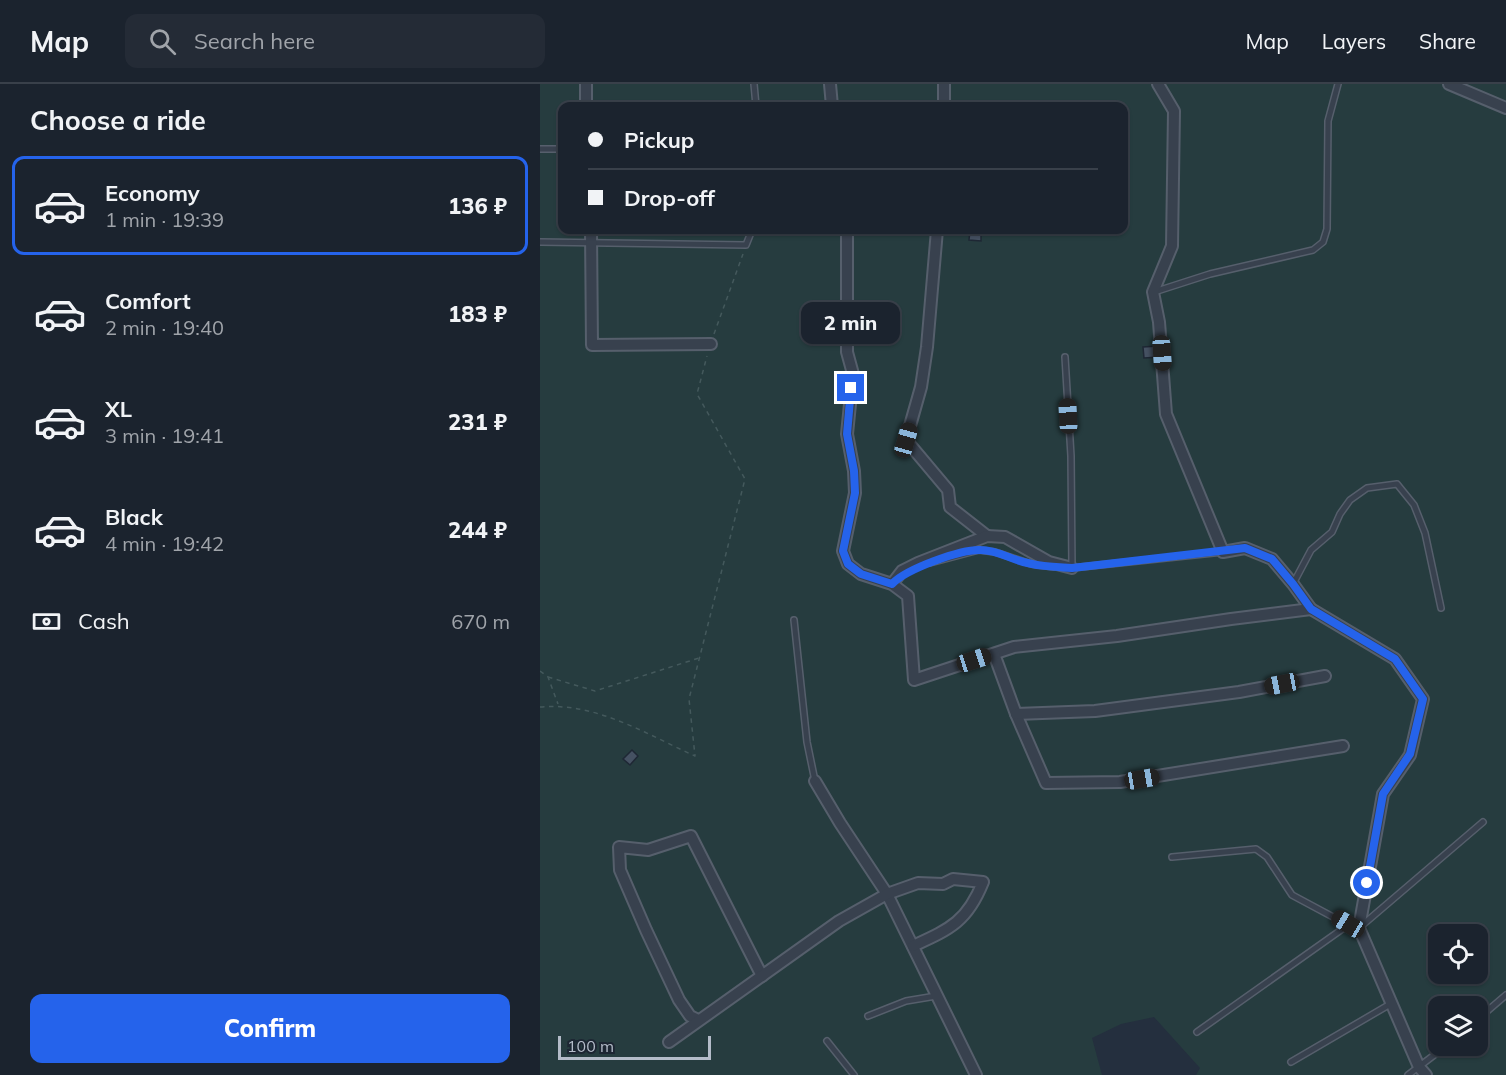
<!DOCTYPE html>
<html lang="en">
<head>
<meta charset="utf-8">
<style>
  :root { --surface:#1b232e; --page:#242b36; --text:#f1f3f6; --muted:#a0a4aa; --line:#39404a; --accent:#2563eb }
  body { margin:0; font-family:Mulish,sans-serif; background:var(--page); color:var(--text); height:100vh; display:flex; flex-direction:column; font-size:22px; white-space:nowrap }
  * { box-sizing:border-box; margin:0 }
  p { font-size:20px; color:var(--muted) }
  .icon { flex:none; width:33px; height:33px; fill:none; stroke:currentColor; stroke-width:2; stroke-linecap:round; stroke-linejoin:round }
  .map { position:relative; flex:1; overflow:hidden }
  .side { display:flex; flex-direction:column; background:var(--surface); width:540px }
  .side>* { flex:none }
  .banner { position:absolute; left:18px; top:18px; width:570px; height:132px; border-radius:12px; box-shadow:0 2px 4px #0004,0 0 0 2px var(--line); display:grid; align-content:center; height:132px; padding:0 30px; background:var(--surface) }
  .buttons { position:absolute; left:888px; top:840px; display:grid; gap:12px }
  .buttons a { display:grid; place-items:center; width:60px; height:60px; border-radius:12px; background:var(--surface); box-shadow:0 2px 4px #0004,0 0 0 2px var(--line); font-size:30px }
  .scale { position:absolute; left:18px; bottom:15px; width:153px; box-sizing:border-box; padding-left:6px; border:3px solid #b4bcc9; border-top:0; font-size:16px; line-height:21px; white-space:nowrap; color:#b4bcc9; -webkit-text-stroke:4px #1d2633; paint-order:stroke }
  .end { position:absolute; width:27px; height:27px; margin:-14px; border:8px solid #2563eb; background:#fff; box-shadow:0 0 0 3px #fff }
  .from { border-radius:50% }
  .bubble { position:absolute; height:42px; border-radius:12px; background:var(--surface); box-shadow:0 2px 4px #0004,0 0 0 2px var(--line); font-size:20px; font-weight:800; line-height:42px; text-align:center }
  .car { position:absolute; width:18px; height:36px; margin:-18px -9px; border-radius:8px; box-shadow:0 0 4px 2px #0007; background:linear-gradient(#222 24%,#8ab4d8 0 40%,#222 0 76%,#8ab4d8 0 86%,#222 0) }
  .banner b { display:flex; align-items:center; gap:21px; height:57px; font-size:22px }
  .banner b+b { border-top:2px solid var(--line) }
  .banner i { width:15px; height:15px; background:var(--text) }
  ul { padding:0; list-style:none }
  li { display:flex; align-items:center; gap:18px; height:99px; margin:0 12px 9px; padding:0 18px; border:3px solid transparent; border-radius:12px }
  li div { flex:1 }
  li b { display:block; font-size:22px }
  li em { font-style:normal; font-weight:800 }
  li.active { border-color:var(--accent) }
  li>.icon { width:54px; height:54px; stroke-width:1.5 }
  h2 { padding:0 30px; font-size:27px; line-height:72px }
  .pay { display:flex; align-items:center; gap:15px; height:66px; padding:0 30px; font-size:22px }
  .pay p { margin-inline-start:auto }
  .primary-button { display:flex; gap:12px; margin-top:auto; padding:12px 30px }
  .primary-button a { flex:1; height:69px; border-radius:12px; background:var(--accent); color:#fff; font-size:24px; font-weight:800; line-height:69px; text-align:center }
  header { display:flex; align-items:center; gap:36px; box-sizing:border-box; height:84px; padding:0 30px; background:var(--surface); border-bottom:2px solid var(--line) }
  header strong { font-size:28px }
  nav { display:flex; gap:33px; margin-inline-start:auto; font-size:21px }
  .search { width:420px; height:54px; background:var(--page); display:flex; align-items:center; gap:15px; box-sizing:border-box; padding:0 21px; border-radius:12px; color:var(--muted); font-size:22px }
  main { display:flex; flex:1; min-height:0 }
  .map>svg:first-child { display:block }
  .green { fill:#263c3f; fill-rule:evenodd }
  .building { fill:#455162; stroke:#1f2835; stroke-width:1.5 }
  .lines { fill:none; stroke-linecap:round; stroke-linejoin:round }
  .lane-casing { stroke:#565f6c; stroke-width:8 }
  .street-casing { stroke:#565f6c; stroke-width:14 }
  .path { stroke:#44595c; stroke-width:1.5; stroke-dasharray:4.5 4.5; stroke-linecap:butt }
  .lane { stroke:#38414e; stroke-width:5 }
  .street { stroke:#38414e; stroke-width:10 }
  .route { stroke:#2563eb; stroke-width:8 }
</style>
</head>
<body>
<header>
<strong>Map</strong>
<div class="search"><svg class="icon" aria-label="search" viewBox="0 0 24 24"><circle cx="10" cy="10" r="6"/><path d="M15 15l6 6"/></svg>Search here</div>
<nav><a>Map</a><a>Layers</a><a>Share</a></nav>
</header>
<main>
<section class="side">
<h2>Choose a ride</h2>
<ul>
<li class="active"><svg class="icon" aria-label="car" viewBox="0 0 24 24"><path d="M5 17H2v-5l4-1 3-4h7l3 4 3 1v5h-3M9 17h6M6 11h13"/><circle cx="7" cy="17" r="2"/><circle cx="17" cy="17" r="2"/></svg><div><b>Economy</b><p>1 min · 19:39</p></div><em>136 ₽</em></li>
<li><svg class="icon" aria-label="car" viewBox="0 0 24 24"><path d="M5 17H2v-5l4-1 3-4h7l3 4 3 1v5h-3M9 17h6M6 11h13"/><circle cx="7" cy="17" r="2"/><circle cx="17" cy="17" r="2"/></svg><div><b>Comfort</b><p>2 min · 19:40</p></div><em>183 ₽</em></li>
<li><svg class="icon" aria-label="car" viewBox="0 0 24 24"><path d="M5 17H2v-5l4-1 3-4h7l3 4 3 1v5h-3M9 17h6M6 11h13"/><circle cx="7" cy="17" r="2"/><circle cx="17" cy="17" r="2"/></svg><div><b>XL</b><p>3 min · 19:41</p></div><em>231 ₽</em></li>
<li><svg class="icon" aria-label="car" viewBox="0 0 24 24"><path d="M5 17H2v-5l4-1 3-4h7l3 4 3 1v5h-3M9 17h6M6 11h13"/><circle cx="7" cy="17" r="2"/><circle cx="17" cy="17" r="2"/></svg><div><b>Black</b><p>4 min · 19:42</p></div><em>244 ₽</em></li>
</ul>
<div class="pay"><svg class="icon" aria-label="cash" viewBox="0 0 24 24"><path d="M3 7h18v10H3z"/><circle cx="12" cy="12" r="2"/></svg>Cash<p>670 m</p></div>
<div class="primary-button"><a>Confirm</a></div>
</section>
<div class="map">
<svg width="966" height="991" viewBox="0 0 966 991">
  <rect width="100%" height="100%" fill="#242f3e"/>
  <path class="green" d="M0,0H966V991H656L660,984L614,933L581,940L552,954L562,991H0ZM22,22H584V146H22ZM898,850H938V890H898ZM898,922H938V962H898Z"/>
  <g class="building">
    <polygon points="430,146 441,146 441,157 429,156"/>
    <polygon points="618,262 619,273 604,274 603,263"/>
    <polygon points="92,666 98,672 90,681 83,675"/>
  </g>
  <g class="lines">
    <defs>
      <g id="lane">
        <polyline points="214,0 216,22"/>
        <polyline points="0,65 22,65"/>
        <polyline points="0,158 206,161 212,146"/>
        <polyline points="614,208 670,190 773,166 783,158 787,145 788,37 798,0"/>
        <polyline points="525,273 531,372 532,484 683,468"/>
        <polyline points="390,479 439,466 455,468 491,480 514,483"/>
        <polyline points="753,500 771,466 792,448 800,430 810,416 827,404 857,400 874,421 885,449 901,524"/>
        <polyline points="254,536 267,658 275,697"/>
        <polyline points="632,773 716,765 727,773 752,811 808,841"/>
        <polyline points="328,932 366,917 396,912"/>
        <polyline points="938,935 966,911"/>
        <polyline points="657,948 808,841 819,844 943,738"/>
        <polyline points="287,957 314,991"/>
        <polyline points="751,978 852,919"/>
        <polyline points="868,991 906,962"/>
      </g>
      <g id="street">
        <polyline points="46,0 46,22"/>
        <polyline points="290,0 292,22"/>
        <polyline points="618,0 634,27 632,162 613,208 619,238 626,330 683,468 705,464 732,475 753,500 771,525 855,575 883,615 870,671 843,710 819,844 879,983 886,991"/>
        <polyline points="909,0 966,24"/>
        <polyline points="404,22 404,0"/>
        <polyline points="51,146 52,261 171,260"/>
        <polyline points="307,146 307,268 313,290 307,350 314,387 315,409 303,467 308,480 321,490 352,500 368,512 374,596 474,563 577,552 691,535 771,525"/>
        <polyline points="397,146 387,263 381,303 366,356 408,406 410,423 447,452"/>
        <polyline points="352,500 362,487 378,479 447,452 465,453 509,478 532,484"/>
        <polyline points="454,570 476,630 506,699 580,698 803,662"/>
        <polyline points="476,630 555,627 699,608 785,592"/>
        <polyline points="275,697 300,739 347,810 436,991"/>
        <polyline points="158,936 150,932 139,916 106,846 80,786 79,763 108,766 151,752 222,892"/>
        <path d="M129,958L299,837L347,810L378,799L403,800L413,795L443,798C427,838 410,845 373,862"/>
      </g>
    </defs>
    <use href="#lane" class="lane-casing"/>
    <use href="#street" class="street-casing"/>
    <g class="path">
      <polyline points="174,250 203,170"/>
      <polyline points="0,587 8,593 18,620"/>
      <polyline points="8,593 55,607 159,574"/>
      <path d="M0,623C56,618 106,650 155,672L149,615L205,395L157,310L167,272"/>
    </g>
    <use href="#lane" class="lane"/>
    <use href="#street" class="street"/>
  </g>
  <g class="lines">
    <path class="route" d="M311,304L307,350L314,387L315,409L303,467L308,480L321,490L352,500C366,485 421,465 441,466C454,466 465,472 477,476C495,482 513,483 532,484L705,464L732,475L753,500L771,525L855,575L883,615L870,670L843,710L827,799"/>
  </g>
</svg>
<div class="buttons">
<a><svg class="icon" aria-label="locate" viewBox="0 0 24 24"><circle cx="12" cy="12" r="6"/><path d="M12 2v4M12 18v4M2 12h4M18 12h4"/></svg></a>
<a><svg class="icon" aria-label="layers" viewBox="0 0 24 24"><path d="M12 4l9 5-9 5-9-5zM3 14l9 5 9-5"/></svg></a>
</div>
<div class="scale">100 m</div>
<i class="end from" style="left:827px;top:799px"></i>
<i class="end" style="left:311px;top:304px"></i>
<div class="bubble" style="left:261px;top:218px;width:99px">2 min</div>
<i class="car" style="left:622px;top:269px;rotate:176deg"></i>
<i class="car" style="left:528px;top:332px;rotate:357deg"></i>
<i class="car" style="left:366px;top:356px;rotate:16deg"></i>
<i class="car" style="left:434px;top:576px;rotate:72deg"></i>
<i class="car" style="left:742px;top:600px;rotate:259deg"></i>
<i class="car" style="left:602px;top:695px;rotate:81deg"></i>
<i class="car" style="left:808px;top:840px;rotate:301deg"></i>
<div class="banner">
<b><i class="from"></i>Pickup</b>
<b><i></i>Drop-off</b>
</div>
</div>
</main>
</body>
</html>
